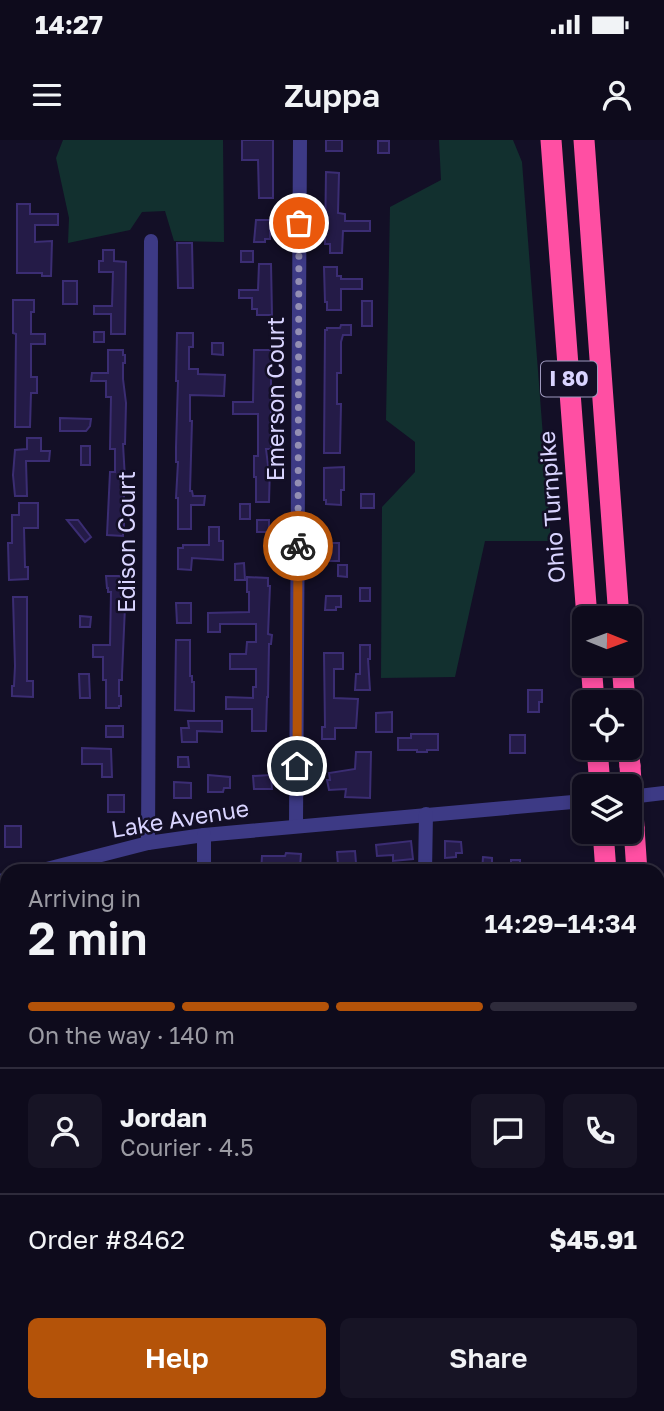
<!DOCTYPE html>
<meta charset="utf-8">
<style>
body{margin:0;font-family:"Golos Text",sans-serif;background:#171425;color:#f1f3f6;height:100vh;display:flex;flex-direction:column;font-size:26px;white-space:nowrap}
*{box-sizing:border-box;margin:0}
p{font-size:23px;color:#9b9ba3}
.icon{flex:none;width:38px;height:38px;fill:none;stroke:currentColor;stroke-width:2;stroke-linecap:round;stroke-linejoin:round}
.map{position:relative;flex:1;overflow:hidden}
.details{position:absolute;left:0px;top:724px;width:665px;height:548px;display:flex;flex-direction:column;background:#0e0b1c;border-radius:21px 21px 0 0;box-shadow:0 4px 10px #0003,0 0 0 2px #2e2b3b}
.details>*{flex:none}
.needle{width:46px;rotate:91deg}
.buttons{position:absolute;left:572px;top:466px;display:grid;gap:14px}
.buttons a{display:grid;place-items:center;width:70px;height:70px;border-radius:10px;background:#0e0b1c;box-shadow:0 4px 10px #0003,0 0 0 2px #2e2b3b;font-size:35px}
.pin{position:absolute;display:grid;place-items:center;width:60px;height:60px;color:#fff;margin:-30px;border:4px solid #fff;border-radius:50%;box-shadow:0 2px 7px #0007}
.courier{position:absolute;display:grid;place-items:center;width:70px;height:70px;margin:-35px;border:5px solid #b45309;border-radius:50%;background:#fff;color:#222;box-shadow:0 2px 9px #0007}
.headline em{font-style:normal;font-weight:600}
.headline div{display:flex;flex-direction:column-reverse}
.headline{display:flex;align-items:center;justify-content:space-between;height:119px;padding:0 28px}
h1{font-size:46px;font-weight:600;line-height:52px}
.bar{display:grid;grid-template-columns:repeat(4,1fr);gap:10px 7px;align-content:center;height:84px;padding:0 28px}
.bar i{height:9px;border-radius:5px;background:#2e2b3b}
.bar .current{background:#b45309}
.bar p{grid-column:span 4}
.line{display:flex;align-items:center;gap:18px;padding:0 28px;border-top:2px solid #2e2b3b}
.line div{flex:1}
.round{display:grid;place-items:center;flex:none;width:74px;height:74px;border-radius:10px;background:#171425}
.cta{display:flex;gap:14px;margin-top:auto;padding:14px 28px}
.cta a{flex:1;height:80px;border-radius:10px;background:#b45309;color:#fff;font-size:28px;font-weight:600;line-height:80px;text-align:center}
.cta a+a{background:#171425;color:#f1f3f6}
.status{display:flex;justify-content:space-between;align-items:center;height:49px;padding:0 35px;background:#0e0b1c;direction:ltr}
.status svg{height:19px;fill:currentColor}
header{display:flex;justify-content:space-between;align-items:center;height:91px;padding:0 28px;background:#0e0b1c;font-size:32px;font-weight:600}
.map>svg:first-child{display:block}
.green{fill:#12302f}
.building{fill:#241b47;stroke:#3b2d73;stroke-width:2}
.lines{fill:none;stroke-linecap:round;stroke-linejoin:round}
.minor{stroke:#3d3a85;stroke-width:14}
.highway{stroke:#ff4fa3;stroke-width:21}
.highway-bridge{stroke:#ff4fa3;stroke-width:21}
.done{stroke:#948fb3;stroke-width:7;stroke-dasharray:0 12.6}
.route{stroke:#b45309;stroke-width:9}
.labels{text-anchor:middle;stroke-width:5;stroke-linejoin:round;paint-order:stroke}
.shield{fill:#130f26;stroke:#9e99be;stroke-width:2}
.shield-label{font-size:21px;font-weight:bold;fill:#d9d4ff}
.street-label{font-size:23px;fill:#d9d4ff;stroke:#130f26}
</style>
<div class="status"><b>14:27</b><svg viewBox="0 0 49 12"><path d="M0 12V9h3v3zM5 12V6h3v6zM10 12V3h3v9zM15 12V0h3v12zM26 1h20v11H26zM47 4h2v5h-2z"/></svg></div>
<header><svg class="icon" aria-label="menu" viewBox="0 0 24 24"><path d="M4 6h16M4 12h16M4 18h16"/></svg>Zuppa<svg class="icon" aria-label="person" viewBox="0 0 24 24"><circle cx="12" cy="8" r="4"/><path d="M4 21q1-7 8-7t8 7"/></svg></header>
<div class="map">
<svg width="664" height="1271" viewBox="0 0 664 1271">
<rect width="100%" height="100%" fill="#130f26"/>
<!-- green -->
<g class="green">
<polygon points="63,0 223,0 224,102 174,101 165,71 142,72 130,90 68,103 69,78 56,18"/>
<polygon points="439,0 513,0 522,22 551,401 485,401 455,537 381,538 382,367 415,332 415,302 386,280 390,67 441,40"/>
</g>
<!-- building -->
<g class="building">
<polygon points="242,0 273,0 273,58 259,58 258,20 242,20"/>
<rect x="326" y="0" width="16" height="11"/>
<rect x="378" y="1" width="11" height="12"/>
<polygon points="326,32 339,33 338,73 345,74 345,81 370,81 370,91 343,91 342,113 330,113 330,104 325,104"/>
<polygon points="17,64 30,64 30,74 58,74 58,85 35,85 35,102 52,101 51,136 42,136 42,133 17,133"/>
<polygon points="256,80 270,80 270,99 265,99 265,102 254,102"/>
<polygon points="177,103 192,103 193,148 178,148"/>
<polygon points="103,110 114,110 114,121 126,122 125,194 111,194 111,174 94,174 94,166 112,166 113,132 99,132 99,121 103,121"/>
<rect x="241" y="111" width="12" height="11"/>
<polygon points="259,124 271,124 272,175 257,175 257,169 252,169 252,158 239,158 239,150 258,150"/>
<polygon points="324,127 337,127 337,136 341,136 341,139 362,139 362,149 341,149 341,170 327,170 327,162 325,162"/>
<rect x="63" y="141" width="14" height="23"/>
<polygon points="13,160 34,160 34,172 31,172 31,194 45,194 45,204 31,204 31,237 37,237 37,253 31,253 30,287 15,287 16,194 13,193"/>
<rect x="362" y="161" width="10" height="25"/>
<polygon points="341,185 351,185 351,195 343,195 341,202 341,233 337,233 337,264 341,264 340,313 324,313 325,190 327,190 327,188 340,188"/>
<rect x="94" y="192" width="10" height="10"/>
<polygon points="177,193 193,193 193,207 189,207 189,229 198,229 198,234 225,235 224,256 190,255 190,281 192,281 190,351 192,351 193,356 205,356 204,365 191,365 191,389 178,389 178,358 176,358 178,322 176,322 176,307 178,241 176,241"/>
<polygon points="212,203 223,203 223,215 212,214"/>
<polygon points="108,210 123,210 123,215 125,215 125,223 123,223 123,239 126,263 125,304 123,304 125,339 122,339 122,355 124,355 124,391 123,391 123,396 107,395 110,332 115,332 115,309 110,309 111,257 106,257 106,241 91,241 92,233 108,233"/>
<polygon points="254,210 271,210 271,248 273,248 273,258 271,258 271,309 266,309 268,325 270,325 269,362 256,362 256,337 254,337 254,316 258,316 258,274 233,274 233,262 253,262"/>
<polygon points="60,278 91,279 90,286 86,291 60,291"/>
<polygon points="27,298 41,298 41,311 50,311 49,321 26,321 27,356 15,356 13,335 15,310 27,309"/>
<rect x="81" y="306" width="9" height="19"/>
<polygon points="344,327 344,350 341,350 341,365 326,364 326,360 324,360 324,328"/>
<rect x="361" y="354" width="13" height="14"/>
<polygon points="19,363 38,363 38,388 24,388 25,427 28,427 28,439 9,440 8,403 12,403 12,375 19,375"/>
<rect x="240" y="364" width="10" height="15"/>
<polygon points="67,380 78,380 91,397 85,402"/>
<rect x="257" y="380" width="12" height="12"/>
<polygon points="209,387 219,387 219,401 223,401 223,420 192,418 191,430 178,429 178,408 183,408 183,405 209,405"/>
<rect x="328" y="403" width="11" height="18"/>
<polygon points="244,423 245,440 235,440 235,424"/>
<polygon points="338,425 347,425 347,437 338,436"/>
<polygon points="106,436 124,436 124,447 121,447 121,466 125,466 122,535 122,540 119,540 119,556 121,556 121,566 119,566 119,568 106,568 106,540 103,540 103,517 93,517 93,505 110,505 111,452 108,452 108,448 107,448"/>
<polygon points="247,437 268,438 268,446 270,446 268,494 272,495 271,504 269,504 268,557 267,557 266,591 252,591 252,569 226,569 226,557 253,558 253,547 256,547 256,529 230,529 230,514 246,514 247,502 256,502 256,484 220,484 220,492 208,492 208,473 249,472 249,452 247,452"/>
<rect x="360" y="448" width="10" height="13"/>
<polygon points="326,456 341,456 341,467 336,467 336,470 325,470"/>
<polygon points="13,457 27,457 27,541 33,541 33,557 12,556 12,546 14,546 15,526"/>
<polygon points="176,463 191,463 191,483 177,483"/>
<polygon points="80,476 91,477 90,487 80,487"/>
<polygon points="176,500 190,500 190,536 192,536 192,542 194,542 194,571 175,570"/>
<polygon points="360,505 370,505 370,519 368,519 370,550 355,550 356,534 360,534"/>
<polygon points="324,513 343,513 343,529 334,529 334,558 358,559 356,588 335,588 335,599 322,599 322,587 325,587"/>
<polygon points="79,534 89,534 90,558 80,558"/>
<polygon points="528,550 542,550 542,562 539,562 539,572 528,572"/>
<polygon points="392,572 392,592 376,592 376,573"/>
<polygon points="188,581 222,581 222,592 197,591 197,602 182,602 181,588 189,588"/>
<rect x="106" y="586" width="17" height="11"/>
<polygon points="411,594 438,594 438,610 427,610 427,612 417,612 417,610 398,610 398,598 411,598"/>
<rect x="510" y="595" width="15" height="18"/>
<polygon points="82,608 111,609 112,637 102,637 102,624 82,624"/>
<polygon points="356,612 371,612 370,658 345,657 346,649 329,650 327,640 330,640 329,633 355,629"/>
<polygon points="178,617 188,617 189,627 178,627"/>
<polygon points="208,635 230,637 230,648 224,648 223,652 208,652"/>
<polygon points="271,635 272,649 254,649 253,636"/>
<polygon points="174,642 191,643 191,658 174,658"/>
<rect x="108" y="655" width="16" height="17"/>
<rect x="5" y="686" width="16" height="21"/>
<polygon points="411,701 413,719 393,721 393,715 377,716 376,705"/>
<polygon points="445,701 461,702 462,713 456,713 456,717 445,718"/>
<polygon points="355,711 356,723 338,725 337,712"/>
<polygon points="286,713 301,714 300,727 271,726 271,732 261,732 262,716 285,716"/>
<polygon points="483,717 492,718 492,732 482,732"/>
<rect x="511" y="720" width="9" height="12"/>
</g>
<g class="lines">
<!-- minor -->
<g class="minor">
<polyline points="630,657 664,653"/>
<polyline points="296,685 300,0"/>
<polyline points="148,703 151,101"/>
<polyline points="35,732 148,703 204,695 584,661"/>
<polyline points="204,732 204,695"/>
<polyline points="425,732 426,674"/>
<polyline points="0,741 7,739"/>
<polyline points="43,1271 43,1265"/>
<polyline points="193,1271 194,1265"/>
<polyline points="415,1271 415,1265"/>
</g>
<!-- highway -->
<g class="highway">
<polyline points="551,0 587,478"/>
<polyline points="584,0 619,478"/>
<polyline points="591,523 594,562"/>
<polyline points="622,523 625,562"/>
<polyline points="597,607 600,646"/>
<polyline points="628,607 630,626"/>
<polyline points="634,688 637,732"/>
<polyline points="603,691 606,732"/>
<polyline points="658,1001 664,1078"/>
<polyline points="645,1265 646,1271"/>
</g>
<!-- highway-bridge -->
<polyline class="highway-bridge" points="630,626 634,688"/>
</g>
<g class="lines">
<!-- done -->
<polyline class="done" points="298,406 299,83"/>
<!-- route -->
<polyline class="route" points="297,626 298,406"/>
</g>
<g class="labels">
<!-- shield labels -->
<rect class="shield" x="541" y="221.5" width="56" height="35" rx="5"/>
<g class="shield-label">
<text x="569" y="246">I 80</text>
</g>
<!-- street labels -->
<g class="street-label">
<text transform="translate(276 259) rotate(-90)" y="8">Emerson Court</text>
<text transform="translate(552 367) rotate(-94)" y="8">Ohio Turnpike</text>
<text transform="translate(127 402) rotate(-90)" y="8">Edison Court</text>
<text transform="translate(180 679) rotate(-9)" y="8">Lake Avenue</text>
</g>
</g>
</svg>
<div class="buttons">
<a><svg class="needle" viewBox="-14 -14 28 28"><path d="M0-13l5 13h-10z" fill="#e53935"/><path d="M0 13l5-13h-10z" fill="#9b9ba3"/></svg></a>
<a><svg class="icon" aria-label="locate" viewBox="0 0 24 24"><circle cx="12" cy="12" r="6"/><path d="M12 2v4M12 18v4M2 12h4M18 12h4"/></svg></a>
<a><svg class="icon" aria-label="layers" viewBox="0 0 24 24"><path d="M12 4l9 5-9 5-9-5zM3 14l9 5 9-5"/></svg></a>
</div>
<div class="pin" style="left:299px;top:83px;background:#ea580c"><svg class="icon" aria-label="bag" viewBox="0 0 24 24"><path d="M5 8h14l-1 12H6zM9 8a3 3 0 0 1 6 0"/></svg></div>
<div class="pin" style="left:297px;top:626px;background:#1f2937"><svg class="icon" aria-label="home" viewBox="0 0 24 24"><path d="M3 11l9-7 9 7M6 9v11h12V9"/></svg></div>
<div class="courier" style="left:298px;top:406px"><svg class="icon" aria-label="bike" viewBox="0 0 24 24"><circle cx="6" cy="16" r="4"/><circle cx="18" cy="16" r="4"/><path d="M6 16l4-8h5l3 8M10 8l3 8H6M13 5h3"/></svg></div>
<section class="details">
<div class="headline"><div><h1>2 min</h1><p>Arriving in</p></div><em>14:29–14:34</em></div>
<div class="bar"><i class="current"></i><i class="current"></i><i class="current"></i><i></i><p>On the way · 140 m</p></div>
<div class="line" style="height:126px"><a class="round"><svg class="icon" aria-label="person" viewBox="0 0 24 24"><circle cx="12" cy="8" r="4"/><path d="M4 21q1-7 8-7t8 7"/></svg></a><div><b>Jordan</b><p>Courier · 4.5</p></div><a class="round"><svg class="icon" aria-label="chat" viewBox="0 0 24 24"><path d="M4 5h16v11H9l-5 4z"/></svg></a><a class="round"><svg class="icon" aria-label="phone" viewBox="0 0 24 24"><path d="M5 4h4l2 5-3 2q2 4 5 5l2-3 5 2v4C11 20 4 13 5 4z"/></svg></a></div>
<div class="line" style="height:91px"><div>Order #8462</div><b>$45.91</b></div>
<div class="cta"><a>Help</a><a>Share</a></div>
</section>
</div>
